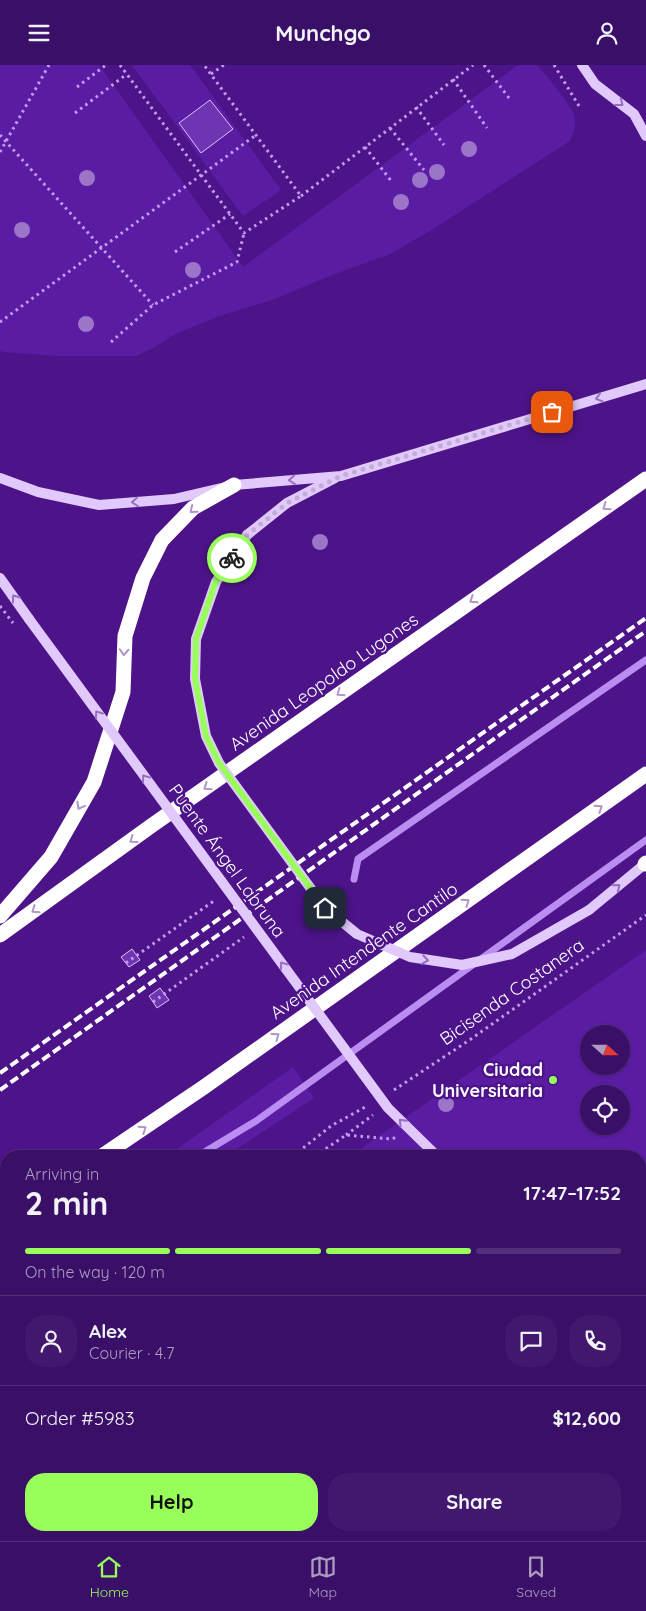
<!DOCTYPE html>
<meta charset="utf-8">
<style>
body{margin:0;font-family:Quicksand,sans-serif;background:#41186e;color:#f1f3f6;height:100vh;display:flex;flex-direction:column;font-size:19px;white-space:nowrap}
*{box-sizing:border-box;margin:0}
p{font-size:16px;color:#ab9cc0}
.icon{flex:none;width:28px;height:28px;fill:none;stroke:currentColor;stroke-width:2;stroke-linecap:round;stroke-linejoin:round}
.map{position:relative;flex:1;overflow:hidden}
.panel{position:absolute;left:0px;top:1085px;width:646px;height:391px;display:flex;flex-direction:column;background:#3a0f68;border-radius:20px 20px 0 0;box-shadow:0 1px 4px #0004,0 0 0 1px #542f7c}
.panel>*{flex:none}
.needle{width:32px;rotate:111deg}
.buttons{position:absolute;left:580px;top:960px;display:grid;gap:10px}
.buttons a{display:grid;place-items:center;width:50px;height:50px;border-radius:50%;background:#3a0f68;box-shadow:0 1px 4px #0004,0 0 0 1px #542f7c;font-size:25px}
.pin{position:absolute;display:grid;place-items:center;width:42px;height:42px;color:#fff;margin:-21px;border-radius:10px;box-shadow:0 2px 8px #0006}
.courier{position:absolute;display:grid;place-items:center;width:50px;height:50px;margin:-25px;border:4px solid #98ff5a;border-radius:50%;background:#fff;color:#222;box-shadow:0 1px 6px #0007}
.head em{font-style:normal;font-weight:700}
.head div{display:flex;flex-direction:column-reverse}
.head{display:flex;align-items:center;justify-content:space-between;height:85px;padding:0 25px}
h1{font-size:32px;font-weight:700;line-height:38px}
.bar{display:grid;grid-template-columns:repeat(4,1fr);gap:8px 5px;align-content:center;height:60px;padding:0 25px}
.bar i{height:6px;border-radius:4px;background:#542f7c}
.bar .selected{background:#98ff5a}
.bar p{grid-column:span 4}
.line{display:flex;align-items:center;gap:12px;padding:0 25px;border-top:1px solid #542f7c}
.line div{flex:1}
.round{display:grid;place-items:center;flex:none;width:52px;height:52px;border-radius:20px;background:#41186e}
.cta{display:flex;gap:10px;margin-top:auto;padding:10px 25px}
.cta a{flex:1;height:58px;border-radius:20px;background:#98ff5a;color:#111;font-size:20px;font-weight:700;line-height:58px;text-align:center}
.cta a+a{background:#41186e;color:#f1f3f6}
header{display:flex;justify-content:space-between;align-items:center;height:65px;padding:0 25px;background:#3a0f68;font-size:22px;font-weight:700}
.menu{display:flex;justify-content:space-around;align-items:center;height:70px;border-top:1px solid #542f7c;background:#3a0f68;font-size:14px;color:#ab9cc0}
.menu a{display:grid;justify-items:center;gap:2px}
.menu .selected{color:#98ff5a}
.map>svg:first-child{display:block}
.green{fill:#5b1ca4;fill-rule:evenodd}
.lines{fill:none;stroke-linecap:round;stroke-linejoin:round}
.stream{stroke:#bb8df3;stroke-width:7}
.building{fill:#6f34b1;stroke:#dcc2fb}
.path{stroke:#c39bf0;stroke-width:3;stroke-dasharray:2.5 4;stroke-linecap:butt}
.secondary{stroke:#e1c9fb;stroke-width:10}
.motorway{stroke:#fff;stroke-width:15}
.rail{stroke:#fff;stroke-width:4;stroke-dasharray:9 4;stroke-linecap:butt}
.path-bridge{stroke:#c39bf0;stroke-width:3;stroke-dasharray:2.5 4;stroke-linecap:butt}
.secondary-bridge{stroke:#e1c9fb;stroke-width:10}
.tree{fill:#9c74c8}
.oneway{stroke:#976ec2}
.oneway2{stroke:#af95ca}
.done{stroke:#c1add6;stroke-width:5;stroke-dasharray:0 9}
.route{stroke:#98ff5a;stroke-width:6}
.poi-dot{fill:#98ff5a;stroke:#4d148a;stroke-width:2}
.labels{text-anchor:middle;stroke-width:5;stroke-linejoin:round;paint-order:stroke}
.street-label{font-size:18px;fill:#fff;stroke:#4d148a}
.poi-label{font-size:18px;font-weight:bold;fill:#fff;stroke:#4d148a;text-anchor:end}
</style>
<header><svg class="icon" aria-label="menu" viewBox="0 0 24 24"><path d="M4 6h16M4 12h16M4 18h16"/></svg>Munchgo<svg class="icon" aria-label="person" viewBox="0 0 24 24"><circle cx="12" cy="8" r="4"/><path d="M4 21q1-7 8-7t8 7"/></svg></header>
<div class="map">
<svg width="646" height="1476" viewBox="0 0 646 1476">
<rect width="100%" height="100%" fill="#4d148a"/>
<!-- green -->
<g class="green">
<path d="M0 0H99L243 202 518 0H536C544 7 571 40 574 50 577 58 573 68 570 76L433 164 390 189 332 210 272 235 222 250 175 269 153 283 136 291H57L5 287 0 286Z"/>
<polygon points="132,0 190,0 281,125 243,151"/>
<path d="M646 885V1126L640 1128V1091H350ZM589 969H621V1001H589ZM589 1029H621V1061H589Z"/>
<polygon points="293,1002 314,1033 226,1091 167,1091"/>
<polygon points="640,1231 646,1233 646,1476 0,1476 0,1309 6,1307 6,1470 640,1470"/>
</g>
<g class="lines">
<!-- stream -->
<g class="stream">
<polyline points="354,814 358,794 646,595"/>
<polyline points="198,1091 256,1056 646,775"/>
<polyline points="5,1205 6,1204"/>
</g>
</g>
<!-- building -->
<g class="building">
<polygon points="210,35 233,64 201,88 179,58"/>
<polygon points="132,884 140,895 129,902 121,892"/>
<polygon points="160,923 169,935 157,943 149,931"/>
</g>
<g class="lines">
<!-- path -->
<g class="path">
<polyline points="120,0 244,168 301,131 204,0"/>
<polyline points="484,0 509,33"/>
<polyline points="554,0 579,41"/>
<polyline points="211,9 224,0"/>
<polyline points="453,14 487,63"/>
<polyline points="77,22 106,0"/>
<polyline points="416,42 444,80"/>
<polyline points="75,48 127,9"/>
<polyline points="390,63 424,105"/>
<polyline points="0,70 153,240"/>
<polyline points="365,82 392,117"/>
<polyline points="0,87 49,0"/>
<polyline points="301,131 473,0"/>
<polyline points="175,187 230,149"/>
<polyline points="0,257 256,70"/>
<polyline points="111,277 153,240 237,197 244,168"/>
<polyline points="126,898 215,835"/>
<polyline points="153,937 244,872"/>
<polyline points="394,1025 471,974 646,850"/>
<polyline points="346,1070 373,1050"/>
<polyline points="293,1091 331,1061 367,1041"/>
<polyline points="315,1091 346,1070 392,1074 396,1072"/>
<polyline points="0,1291 6,1288"/>
<polyline points="164,1470 167,1476"/>
<polyline points="22,1476 30,1470"/>
<polyline points="240,1476 253,1470"/>
</g>
<!-- secondary -->
<g class="secondary">
<polyline points="582,0 595,19 634,49 646,71"/>
<polyline points="0,413 38,427 99,440 174,434 234,420 341,411 646,319"/>
<polyline points="247,470 287,438 335,413"/>
<polyline points="0,513 29,554"/>
<polyline points="589,845 646,798"/>
<polyline points="640,1190 646,1190"/>
</g>
<!-- motorway -->
<g class="motorway">
<polyline points="645,799 646,798"/>
<polyline points="0,851 51,792 94,717 123,627 125,571 143,513 162,475 193,443 234,420"/>
<polyline points="0,870 151,761 646,414"/>
<polyline points="102,1091 204,1022 646,709"/>
<polyline points="0,1161 6,1156"/>
</g>
<!-- rail -->
<g class="rail">
<polyline points="0,1008 646,553"/>
<polyline points="0,1025 646,566"/>
</g>
<!-- path-bridge -->
<polyline class="path-bridge" points="0,541 13,558"/>
<!-- secondary-bridge -->
<g class="secondary-bridge">
<polyline points="247,470 216,517 196,574 195,614 206,671 219,698 325,843 357,869 410,892 462,900 512,889 589,845"/>
<polyline points="29,554 388,1043 437,1091"/>
</g>
</g>
<!-- trees -->
<g class="tree">
<circle cx="469" cy="84" r="8"/>
<circle cx="437" cy="107" r="8"/>
<circle cx="87" cy="113" r="8"/>
<circle cx="420" cy="115" r="8"/>
<circle cx="401" cy="137" r="8"/>
<circle cx="22" cy="165" r="8"/>
<circle cx="193" cy="205" r="8"/>
<circle cx="86" cy="259" r="8"/>
<circle cx="320" cy="477" r="8"/>
<circle cx="446" cy="1039" r="8"/>
</g>
<!-- one-way arrows -->
<defs><path id="oneway-chevron" d="M-2-3.5L2.5 0L-2 3.5" fill="none" stroke-width="1.6" stroke-linecap="round" stroke-linejoin="round" transform="scale(1.25)"/></defs>
<g class="oneway">
<use href="#oneway-chevron" transform="translate(620 38) rotate(38)"/>
<use href="#oneway-chevron" transform="translate(599 333) rotate(163)"/>
<use href="#oneway-chevron" transform="translate(292 415) rotate(175)"/>
<use href="#oneway-chevron" transform="translate(135 437) rotate(175)"/>
<use href="#oneway-chevron" transform="translate(15 533) rotate(-126)"/>
<use href="#oneway-chevron" transform="translate(98 649) rotate(-126)"/>
<use href="#oneway-chevron" transform="translate(145 713) rotate(-126)"/>
<use href="#oneway-chevron" transform="translate(617 822) rotate(-39)"/>
<use href="#oneway-chevron" transform="translate(425 895) rotate(8)"/>
<use href="#oneway-chevron" transform="translate(283 900) rotate(-126)"/>
<use href="#oneway-chevron" transform="translate(402 1057) rotate(-134)"/>
</g>
<g class="oneway2">
<use href="#oneway-chevron" transform="translate(606 442) rotate(145)"/>
<use href="#oneway-chevron" transform="translate(193 445) rotate(141)"/>
<use href="#oneway-chevron" transform="translate(473 535) rotate(145)"/>
<use href="#oneway-chevron" transform="translate(124 587) rotate(93)"/>
<use href="#oneway-chevron" transform="translate(340 628) rotate(145)"/>
<use href="#oneway-chevron" transform="translate(207 722) rotate(145)"/>
<use href="#oneway-chevron" transform="translate(80 741) rotate(119)"/>
<use href="#oneway-chevron" transform="translate(599 743) rotate(-35)"/>
<use href="#oneway-chevron" transform="translate(133 775) rotate(144)"/>
<use href="#oneway-chevron" transform="translate(466 837) rotate(-35)"/>
<use href="#oneway-chevron" transform="translate(35 845) rotate(145)"/>
<use href="#oneway-chevron" transform="translate(276 971) rotate(-36)"/>
<use href="#oneway-chevron" transform="translate(143 1064) rotate(-34)"/>
</g>
<g class="lines">
<!-- done -->
<polyline class="done" points="232,493 247,470 287,438 341,411 552,347"/>
<!-- route -->
<polyline class="route" points="232,493 216,516 196,574 195,614 206,671 219,698 325,843"/>
</g>
<!-- markers -->
<circle class="poi-dot" cx="553" cy="1015" r="5"/>
<g class="labels">
<!-- street labels -->
<g class="street-label">
<text transform="translate(324 617) rotate(-35)" y="6">Avenida Leopoldo Lugones</text>
<text transform="translate(227 796) rotate(54)" y="6">Puente Ángel Labruna</text>
<text transform="translate(364 886) rotate(-35)" y="6">Avenida Intendente Cantilo</text>
<text transform="translate(512 927) rotate(-35)" y="6">Bicisenda Costanera</text>
</g>
<!-- poi labels -->
<g class="poi-label">
<text x="543" y="1011">Ciudad<tspan x="543" dy="21">Universitaria</tspan></text>
</g>
</g>
</svg>
<div class="buttons">
<a><svg class="needle" viewBox="-14 -14 28 28"><path d="M0-13l5 13h-10z" fill="#e53935"/><path d="M0 13l5-13h-10z" fill="#ab9cc0"/></svg></a>
<a><svg class="icon" aria-label="locate" viewBox="0 0 24 24"><circle cx="12" cy="12" r="6"/><path d="M12 2v4M12 18v4M2 12h4M18 12h4"/></svg></a>
</div>
<div class="pin" style="left:552px;top:347px;background:#ea580c"><svg class="icon" aria-label="bag" viewBox="0 0 24 24"><path d="M5 8h14l-1 12H6zM9 8a3 3 0 0 1 6 0"/></svg></div>
<div class="pin" style="left:325px;top:843px;background:#1f2937"><svg class="icon" aria-label="home" viewBox="0 0 24 24"><path d="M3 11l9-7 9 7M6 9v11h12V9"/></svg></div>
<div class="courier" style="left:232px;top:493px"><svg class="icon" aria-label="bike" viewBox="0 0 24 24"><circle cx="6" cy="16" r="4"/><circle cx="18" cy="16" r="4"/><path d="M6 16l4-8h5l3 8M10 8l3 8H6M13 5h3"/></svg></div>
<section class="panel">
<div class="head"><div><h1>2 min</h1><p>Arriving in</p></div><em>17:47–17:52</em></div>
<div class="bar"><i class="selected"></i><i class="selected"></i><i class="selected"></i><i></i><p>On the way · 120 m</p></div>
<div class="line" style="height:90px"><a class="round"><svg class="icon" aria-label="person" viewBox="0 0 24 24"><circle cx="12" cy="8" r="4"/><path d="M4 21q1-7 8-7t8 7"/></svg></a><div><b>Alex</b><p>Courier · 4.7</p></div><a class="round"><svg class="icon" aria-label="chat" viewBox="0 0 24 24"><path d="M4 5h16v11H9l-5 4z"/></svg></a><a class="round"><svg class="icon" aria-label="phone" viewBox="0 0 24 24"><path d="M5 4h4l2 5-3 2q2 4 5 5l2-3 5 2v4C11 20 4 13 5 4z"/></svg></a></div>
<div class="line" style="height:65px"><div>Order #5983</div><b>$12,600</b></div>
<div class="cta"><a>Help</a><a>Share</a></div>
</section>
</div>
<nav class="menu">
<a class="selected"><svg class="icon" aria-label="home" viewBox="0 0 24 24"><path d="M3 11l9-7 9 7M6 9v11h12V9"/></svg>Home</a>
<a><svg class="icon" aria-label="map" viewBox="0 0 24 24"><path d="M3 6l6-2 6 2 6-2v14l-6 2-6-2-6 2zM9 4v14M15 6v14"/></svg>Map</a>
<a><svg class="icon" aria-label="saved" viewBox="0 0 24 24"><path d="M7 4h10v16l-5-4-5 4z"/></svg>Saved</a>
</nav>
